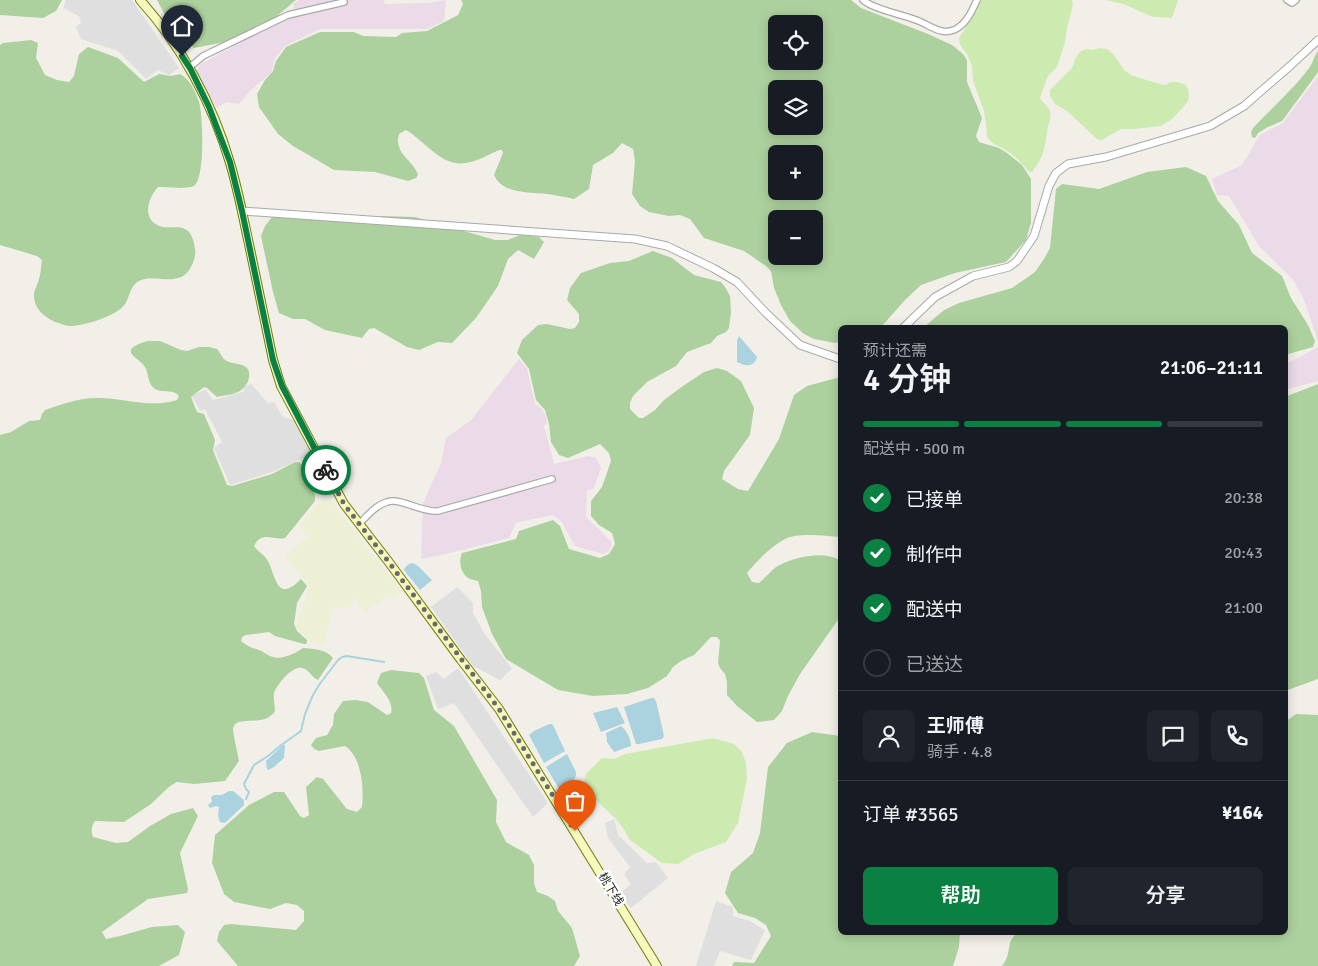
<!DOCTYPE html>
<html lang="zh">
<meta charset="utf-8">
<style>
body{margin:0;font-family:Signika,"Noto Sans SC",sans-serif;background:#20242c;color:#f1f3f6;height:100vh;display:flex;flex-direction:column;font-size:19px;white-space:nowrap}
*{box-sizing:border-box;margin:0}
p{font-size:16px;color:#9ea1a6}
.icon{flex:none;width:28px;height:28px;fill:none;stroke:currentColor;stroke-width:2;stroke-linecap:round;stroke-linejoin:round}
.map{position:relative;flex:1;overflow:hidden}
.sheet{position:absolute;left:838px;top:325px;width:450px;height:610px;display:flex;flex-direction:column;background:#171b24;border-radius:8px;box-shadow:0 2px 12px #0003}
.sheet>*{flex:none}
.tools{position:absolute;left:768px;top:15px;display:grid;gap:10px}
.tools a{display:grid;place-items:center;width:55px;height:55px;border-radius:8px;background:#171b24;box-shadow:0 2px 12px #0003;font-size:25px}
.pin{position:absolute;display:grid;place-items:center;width:42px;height:42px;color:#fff;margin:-51px -21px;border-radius:50% 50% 50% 0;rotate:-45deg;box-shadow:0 0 5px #0007}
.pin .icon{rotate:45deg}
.courier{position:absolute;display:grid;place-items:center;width:50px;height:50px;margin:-25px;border:4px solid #0b8043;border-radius:50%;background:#fff;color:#222;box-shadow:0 1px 6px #0007}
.overview em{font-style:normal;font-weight:600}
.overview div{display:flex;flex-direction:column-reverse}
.overview{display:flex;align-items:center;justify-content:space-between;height:85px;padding:0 25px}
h1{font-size:32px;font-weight:600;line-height:38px}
.bar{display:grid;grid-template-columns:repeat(4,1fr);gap:8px 5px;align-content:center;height:60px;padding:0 25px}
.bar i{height:6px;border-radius:4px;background:#363941}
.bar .on{background:#0b8043}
.bar p{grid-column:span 4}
.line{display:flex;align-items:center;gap:12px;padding:0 25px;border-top:1px solid #363941}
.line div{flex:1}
.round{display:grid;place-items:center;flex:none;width:52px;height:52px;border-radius:8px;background:#20242c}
ol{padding:0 25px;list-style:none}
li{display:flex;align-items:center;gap:15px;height:55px}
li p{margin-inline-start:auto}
li .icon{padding:5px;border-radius:50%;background:#0b8043;color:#fff;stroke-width:4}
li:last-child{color:#9ea1a6}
li i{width:28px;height:28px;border:2px solid #363941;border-radius:50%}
.action{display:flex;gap:10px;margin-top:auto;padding:10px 25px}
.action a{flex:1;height:58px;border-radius:8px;background:#0b8043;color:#fff;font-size:20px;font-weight:600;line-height:58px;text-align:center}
.action a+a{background:#20242c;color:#f1f3f6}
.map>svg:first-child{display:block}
.residential{fill:#e0dfdf}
.industrial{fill:#ebdbe8}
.farmland{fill:#eef0d5}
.grass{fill:#cdebb0}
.forest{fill:#add19e;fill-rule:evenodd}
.water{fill:#aad3df}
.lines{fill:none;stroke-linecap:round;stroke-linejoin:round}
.stream{stroke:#aad3df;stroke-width:2}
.minor-casing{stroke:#a9a9a9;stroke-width:8}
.tertiary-casing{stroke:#a9a9a9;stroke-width:9}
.secondary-casing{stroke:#707d05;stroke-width:10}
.minor{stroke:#fff;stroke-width:5.5}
.tertiary{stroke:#fff;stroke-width:7}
.secondary{stroke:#f7fabf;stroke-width:8}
.done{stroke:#6b6a68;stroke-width:5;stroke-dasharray:0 9}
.route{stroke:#0b8043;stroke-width:6}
.labels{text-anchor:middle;stroke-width:5;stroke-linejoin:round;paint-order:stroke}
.street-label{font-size:12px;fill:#222;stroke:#fff}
</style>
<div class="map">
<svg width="1318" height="966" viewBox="0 0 1318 966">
<rect width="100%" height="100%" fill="#f2efe9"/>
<!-- residential -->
<g class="residential">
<polygon points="66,0 132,0 179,68 169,75 158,70 146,79 118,51 81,39 76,27 81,23 79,16 63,8"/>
<polygon points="251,384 268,403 274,402 283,417 294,420 312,454 272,472 230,485 214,448 222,442 205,409 200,411 192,396 205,389 213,400 243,392 245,386"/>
<polygon points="457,587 473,603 473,613 484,633 512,669 500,680 473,666 431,607"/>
<polygon points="458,668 548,803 533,817 454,703 438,709 426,676 436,672 444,679"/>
<polygon points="614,819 618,835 647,863 656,862 668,878 631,908 619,894 631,884 624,874 630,867 608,838 605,823"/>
<polygon points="716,901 733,907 733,916 750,921 765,930 751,960 720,951 714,966 696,966"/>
</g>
<!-- industrial -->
<g class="industrial">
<polygon points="299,0 384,0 385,4 428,3 446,0 444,21 427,29 320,29 285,46 274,60 272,72 252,89 239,104 226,102 217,108 195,72 201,64 296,12 293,4"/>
<polygon points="1318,76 1318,342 1305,302 1294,281 1259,246 1229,196 1217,195 1212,179 1242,165 1260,135 1282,124"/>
<polygon points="1318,347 1318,381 1285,390 1285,364 1292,361"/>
<polygon points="519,359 527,369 535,404 541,408 545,414 547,423 544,426 554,464 589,456 596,458 601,468 594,488 587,491 586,517 611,541 612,545 609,551 603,554 575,546 561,521 552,515 516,523 509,538 446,554 421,559 423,503 441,463 446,438 471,420"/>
</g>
<!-- farmland -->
<polygon class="farmland" points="329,498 371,553 403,591 392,598 388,595 365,612 354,597 351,607 333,608 323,647 309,640 295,627 310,586 284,556 308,537 299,526 320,502"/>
<!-- grass -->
<g class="grass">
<path d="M981 0H1072L1073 5 1067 28 1065 42 1057 67 1048 76 1040 98C1043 103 1048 106 1050 111 1052 116 1049 122 1048 127 1044 148 1046 154 1032 172H1029C1021 162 1014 155 1004 149 997 145 992 144 987 137L986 124 984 111 973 81 972 66 967 54 960 45 959 38 973 16Z"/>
<polygon points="1106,0 1178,0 1172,18 1153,17 1123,4"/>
<polygon points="1100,48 1107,49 1113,54 1125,71 1133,76 1164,85 1171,82 1178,82 1186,85 1188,89 1189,95 1188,101 1185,105 1172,119 1161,126 1134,129 1121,129 1102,140 1097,139 1067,111 1055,104 1050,96 1050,90 1072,68 1076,57 1081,51 1086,49 1092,50"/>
<polygon points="713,738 734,744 742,752 746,763 747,779 738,823 726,842 694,854 678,864 662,863 630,840 623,828 615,818 590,794 584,783 586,774 602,758 615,759 625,754"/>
</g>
<!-- forest -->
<g class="forest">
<polygon points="0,0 62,0 56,11 43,18 0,15"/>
<polygon points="157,0 296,0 270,22 225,42 194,48 181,38 164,13"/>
<path d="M461 0H851L861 8 928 34 952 45 963 54 967 60V82L982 118 976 136 979 142 999 148 1007 153 1022 165 1031 179V223L1026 240 1006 262 955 273 921 285 905 300 881 327 840 328V342L835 343 814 339 804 334 790 321 781 305 774 288 771 271 766 266 744 251 704 238 690 219 680 215 669 216 649 212 640 206 632 194 635 161 633 149 622 143 613 153 593 165 589 189 574 199C565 197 556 195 547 194 529 192 502 194 494 175L503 153 502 150H499C490 154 476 162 466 163 441 167 425 141 406 130L399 134C399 137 397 140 398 142 399 156 415 163 418 175L416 178 408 181 375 172 334 170 293 146 278 134 259 107 257 94 265 80 273 71 276 61 286 47 320 32H354L363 36 396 37 402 33 427 31 458 15 463 4ZM776 24H814V61H776ZM776 89H814V126H776ZM776 154H814V191H776ZM776 219H814V256H776Z"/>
<path d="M31 40 38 43 36 58 45 75 57 80 69 82 74 76 79 54 88 47 118 58 144 82 159 74 171 76 180 74C190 79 195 91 199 102 203 115 205 175 195 185 190 190 166 187 158 187 147 199 141 222 163 227 170 228 179 226 185 229 192 232 194 242 195 249 196 256 194 261 191 267 180 289 154 273 139 281 130 286 130 296 125 304 117 316 84 326 70 326 65 326 60 323 55 322 43 316 33 308 34 293 35 288 38 284 39 279 41 273 41 266 42 260L37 256 0 245V45L3 43Z"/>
<path d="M1318 51V72L1316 75 1282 121 1268 127 1258 133 1255 138 1252 137 1251 132 1253 128C1272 107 1293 90 1309 68 1313 63 1314 56 1318 51Z"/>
<polygon points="1186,167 1206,176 1218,201 1239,225 1252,253 1282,276 1291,298 1308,325 1315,341 1313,347 1285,355 1285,328 924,327 944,310 959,303 1012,288 1035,272 1044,259 1050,248 1056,189 1062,184 1099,189 1147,172"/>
<polygon points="285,213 334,214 364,224 382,216 415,217 495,240 508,240 520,235 539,237 544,242 534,259 518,250 508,259 498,286 476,318 452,343 438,342 419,350 407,347 374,328 369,329 362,338 325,330 305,319 293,319 279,313 273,292 261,236 265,226 272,217"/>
<path d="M653 251 672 258 694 275 721 282 725 287 730 296 731 312 729 328 726 332 717 336 711 343 687 352 676 366 647 382 633 396 630 403V409L639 418H643L655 410 664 400 683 386 704 372 717 368 727 371 741 381 754 408 750 435 724 471 722 479 738 489 748 491 779 439 794 395 807 386 840 377V537C826 536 798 532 785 539 770 547 758 560 747 573L752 582 759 583C765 578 770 572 776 567 792 557 823 550 840 560V617L800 674 788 696 782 711 774 720 757 722 737 706 727 695V682L725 674 720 668 718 663 720 641 717 637H711L694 655 681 661 673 667 667 676 648 688 627 694 593 696 558 690 506 659 492 634 482 607 481 591 478 581C475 580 473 580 470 579 461 575 458 562 462 553L516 539 519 531 553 520 560 526 569 549 600 558 609 554 615 544 612 533 599 525 591 516V501L602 487 611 461 609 453 600 444 568 458 559 455 551 442 549 424 545 410 536 400 529 369 517 353 522 340 538 325 547 324 570 329 575 328 579 322V314L567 300 570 288 581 273 610 263 629 261Z"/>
<path d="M147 341H160L181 350 187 351 199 347H209L217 349C221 353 222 359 227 361 233 364 240 363 246 367 253 373 248 386 240 391 234 395 224 395 217 397L207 388 204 387 191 397 197 412 204 414 215 440 213 450 227 485 232 486 272 474 295 462H299L301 464 315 495V501L285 538C273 541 262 530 254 546 258 552 264 554 268 561 276 577 277 604 301 579L307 586 297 603 294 624 297 631 307 640V642L306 644H304L275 636 269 632 246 635 242 637 241 641C247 646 252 648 259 650 264 652 268 656 273 657 282 660 296 653 303 648 314 649 326 649 333 658L318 680C311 677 309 669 302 668 293 665 275 686 274 694 273 699 275 705 275 711 264 729 236 713 233 729 233 733 238 755 239 761L225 781 194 784 177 782 170 786 151 804 124 822 95 821C91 827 91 831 93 837L116 843 128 842 150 826 171 814 193 808 198 816 180 853 188 889 187 893 148 899 102 932 106 939 120 936 152 927 178 925 185 932 179 955 159 966H0V435L11 432 29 421 40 420 42 414 45 410C60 405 78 398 95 398 122 397 150 409 177 400L179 396C173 389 165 393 157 390 148 386 149 377 146 369 142 357 113 352 147 341Z"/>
<polygon points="1318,384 1318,679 1285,691 1285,397"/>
<path d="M391 670 419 673 424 678 434 710 454 726 497 800 496 822 506 842 529 855 534 865V883L537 892 548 896 555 901 558 911 572 928 580 956 574 966H238L217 941 219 932 224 925 231 924 296 930 304 921V911L297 905 286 903 270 909 234 902 224 894 212 863 215 835 249 805 274 792H284L300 816 304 818 309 815 306 787 317 777 323 779 347 809 357 812 362 807C364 789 362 757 345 746L319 751 314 749 311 745 316 738 327 735 333 725 334 714 343 701 355 700 368 702 387 715 391 713C394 702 383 692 377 683L381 673Z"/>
<path d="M1296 714 1318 715V966H1002C1008 959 1008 952 1010 943 1011 939 1014 936 1017 933L1285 932V722Z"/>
<polygon points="812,732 840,736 840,932 960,933 959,947 953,966 732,966 734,962 754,963 771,936 766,925 755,918 738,913 725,893 731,872 753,853 760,833 768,767 787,743"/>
</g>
<!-- water -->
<g class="water">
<path d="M739 336 757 357C754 368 745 366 737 362V340Z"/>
<path d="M413 563 418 566 432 580 420 590 404 570C406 565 409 564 413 563Z"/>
<polygon points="651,698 654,698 656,701 664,736 662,739 639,744 636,744 624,707"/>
<polygon points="617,707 625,723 601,732 593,713"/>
<polygon points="549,724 552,724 554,727 565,751 544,763 529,735 534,731"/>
<path d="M621 726C627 731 631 739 631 746L614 752 607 742 606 733Z"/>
<polygon points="283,745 285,745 284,758 274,767 268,770 267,769 266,761"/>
<polygon points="567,754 576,772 576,776 566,791 563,793 561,792 546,767"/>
<polygon points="229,791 233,791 244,800 244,805 225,823 220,822 218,816 219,807 216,806 210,808 208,805 212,802 211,797 214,795 222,795"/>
</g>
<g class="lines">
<!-- stream -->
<polyline class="stream" points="246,799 249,792 246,789 244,784 254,765 268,756 280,746 301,731 305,714 313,695 319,685 338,660 342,657 347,656 384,662"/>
<defs>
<g id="minor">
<path d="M863 0C874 10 906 15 921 22 928 25 935 30 942 31 945 32 951 31 954 30 966 25 972 11 977 0"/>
<polyline points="1287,0 1292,3 1296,0"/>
<polyline points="190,67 203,56 288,15 344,2"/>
<path d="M359 524C367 516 376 505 387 502 400 497 422 513 438 511L552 479"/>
</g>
<g id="tertiary">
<polyline points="242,211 635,239 667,246 713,268 737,282 766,313 800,345 840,359"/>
<polyline points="903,328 935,297 973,276 1009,267 1017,261 1034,236 1049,186 1056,173 1068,164 1106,157 1210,126 1244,106 1290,66 1318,40"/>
</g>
<path id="secondary" d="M140 0C181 45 213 104 230 163 238 189 243 217 249 244 257 283 265 322 273 360L281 386 344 504 388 561 461 660 499 709 657 966"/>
</defs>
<!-- minor casing -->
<use href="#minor" class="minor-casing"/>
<!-- tertiary casing -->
<use href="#tertiary" class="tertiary-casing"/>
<!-- secondary casing -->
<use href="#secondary" class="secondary-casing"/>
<!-- minor -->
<use href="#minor" class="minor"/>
<!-- tertiary -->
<use href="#tertiary" class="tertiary"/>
<!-- secondary -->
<use href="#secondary" class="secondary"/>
</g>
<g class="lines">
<!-- done -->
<polyline class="done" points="326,470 344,504 388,561 462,660 499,709 575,831"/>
<!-- route -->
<polyline class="route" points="182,56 190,68 209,107 230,162 242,211 273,360 282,386 326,470"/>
</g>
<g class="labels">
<!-- street labels -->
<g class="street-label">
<text transform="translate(611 889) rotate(59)" y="4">桃下线</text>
</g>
</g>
</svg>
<div class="tools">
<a><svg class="icon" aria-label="locate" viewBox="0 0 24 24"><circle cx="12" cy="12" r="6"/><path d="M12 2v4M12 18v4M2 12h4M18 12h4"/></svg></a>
<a><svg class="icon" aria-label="layers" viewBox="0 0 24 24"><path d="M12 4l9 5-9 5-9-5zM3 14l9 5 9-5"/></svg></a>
<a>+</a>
<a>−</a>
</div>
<div class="pin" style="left:575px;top:831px;background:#ea580c"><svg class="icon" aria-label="bag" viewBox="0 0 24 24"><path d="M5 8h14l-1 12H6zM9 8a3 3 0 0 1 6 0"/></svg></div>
<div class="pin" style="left:182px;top:56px;background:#1f2937"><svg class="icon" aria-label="home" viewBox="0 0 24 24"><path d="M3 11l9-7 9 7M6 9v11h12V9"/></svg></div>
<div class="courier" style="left:326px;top:470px"><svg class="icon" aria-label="bike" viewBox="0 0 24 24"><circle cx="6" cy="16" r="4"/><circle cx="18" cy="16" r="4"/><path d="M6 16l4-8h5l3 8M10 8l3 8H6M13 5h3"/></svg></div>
<section class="sheet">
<div class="overview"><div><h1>4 分钟</h1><p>预计还需</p></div><em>21:06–21:11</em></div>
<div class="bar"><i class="on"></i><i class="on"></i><i class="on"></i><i></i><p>配送中 · 500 m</p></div>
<ol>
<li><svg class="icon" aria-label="check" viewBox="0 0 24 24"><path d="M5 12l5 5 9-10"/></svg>已接单<p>20:38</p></li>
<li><svg class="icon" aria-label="check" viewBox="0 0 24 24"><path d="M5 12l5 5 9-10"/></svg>制作中<p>20:43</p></li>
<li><svg class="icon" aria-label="check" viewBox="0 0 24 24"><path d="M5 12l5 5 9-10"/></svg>配送中<p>21:00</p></li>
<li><i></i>已送达</li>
</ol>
<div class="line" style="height:90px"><a class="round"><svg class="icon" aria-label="person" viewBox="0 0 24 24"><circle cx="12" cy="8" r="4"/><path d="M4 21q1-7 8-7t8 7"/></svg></a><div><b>王师傅</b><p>骑手 · 4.8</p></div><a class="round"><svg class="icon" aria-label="chat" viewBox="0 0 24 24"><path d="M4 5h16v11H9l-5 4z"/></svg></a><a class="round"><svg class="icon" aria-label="phone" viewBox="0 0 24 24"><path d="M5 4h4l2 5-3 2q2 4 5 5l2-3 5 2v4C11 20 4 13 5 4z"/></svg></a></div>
<div class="line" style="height:65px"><div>订单 #3565</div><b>¥164</b></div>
<div class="action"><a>帮助</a><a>分享</a></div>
</section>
</div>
